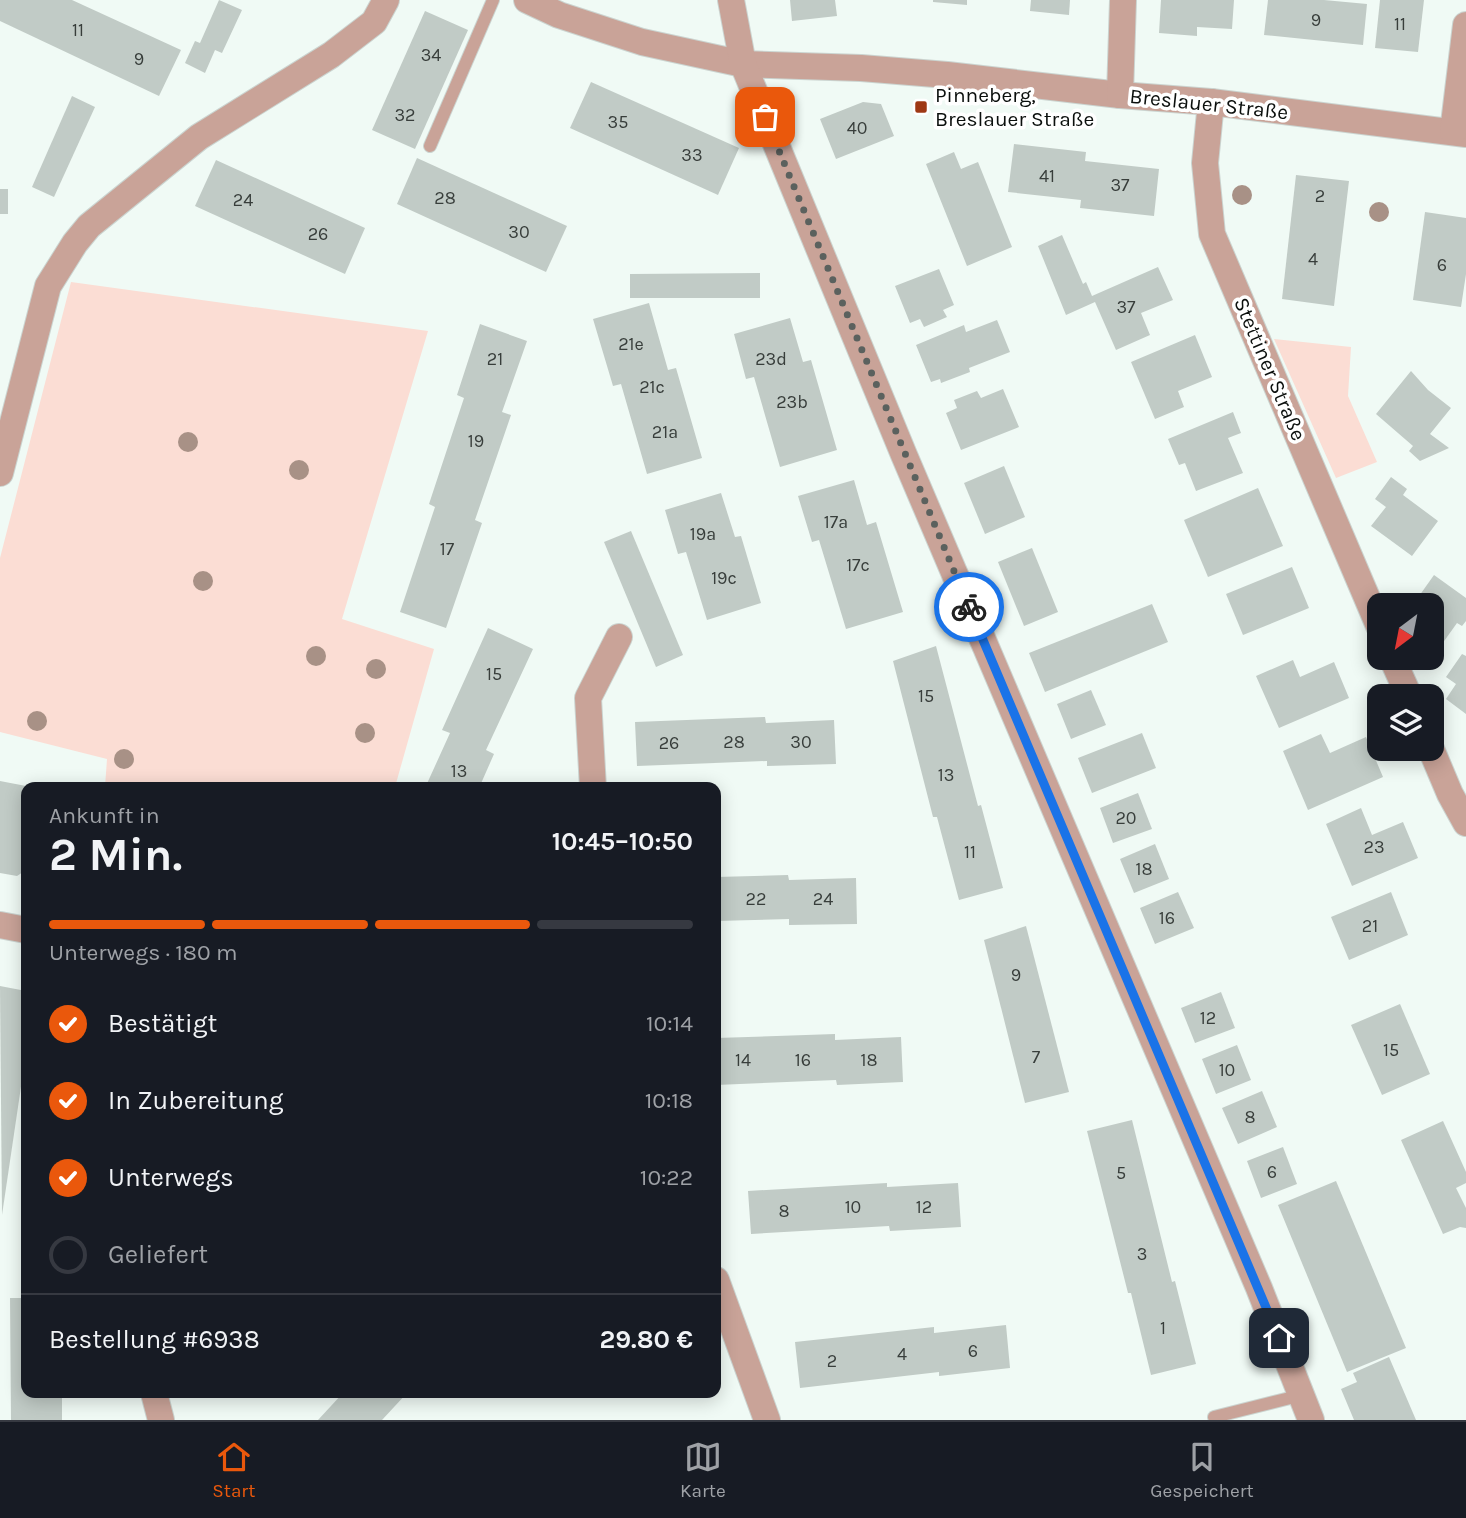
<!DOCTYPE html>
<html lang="de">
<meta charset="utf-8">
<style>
body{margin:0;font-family:Karla,sans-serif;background:#20242c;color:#f1f3f6;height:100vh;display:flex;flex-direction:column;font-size:26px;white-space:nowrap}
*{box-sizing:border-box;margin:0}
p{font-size:23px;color:#9ea1a6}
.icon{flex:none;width:38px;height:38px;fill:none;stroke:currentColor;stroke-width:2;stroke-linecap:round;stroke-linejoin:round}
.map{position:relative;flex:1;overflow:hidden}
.details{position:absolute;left:21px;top:782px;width:700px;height:616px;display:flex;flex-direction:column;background:#171b24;border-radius:14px;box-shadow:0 4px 18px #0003}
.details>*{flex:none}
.needle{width:46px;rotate:212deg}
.controls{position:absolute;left:1367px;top:593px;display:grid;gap:14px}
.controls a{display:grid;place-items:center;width:77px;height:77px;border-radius:14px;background:#171b24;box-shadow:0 4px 18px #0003;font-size:35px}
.pin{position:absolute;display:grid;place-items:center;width:60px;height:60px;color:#fff;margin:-30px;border-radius:14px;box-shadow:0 4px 10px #0006}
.courier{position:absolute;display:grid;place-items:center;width:70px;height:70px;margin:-35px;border:5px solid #1a73e8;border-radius:50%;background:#fff;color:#222;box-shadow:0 2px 9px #0007}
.headline em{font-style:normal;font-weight:700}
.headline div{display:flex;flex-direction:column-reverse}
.headline{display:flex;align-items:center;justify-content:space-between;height:119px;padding:0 28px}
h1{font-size:46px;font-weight:700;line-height:52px}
.bar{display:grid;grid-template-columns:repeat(4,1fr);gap:10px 7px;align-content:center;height:84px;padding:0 28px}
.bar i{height:9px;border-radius:5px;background:#363941}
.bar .selected{background:#ea580c}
.bar p{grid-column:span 4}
.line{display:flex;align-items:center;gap:18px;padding:0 28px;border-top:2px solid #363941}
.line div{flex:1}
ol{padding:0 28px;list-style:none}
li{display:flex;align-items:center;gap:21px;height:77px}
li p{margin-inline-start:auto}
li .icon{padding:7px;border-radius:50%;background:#ea580c;color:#fff;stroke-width:4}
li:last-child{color:#9ea1a6}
li i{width:38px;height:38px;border:4px solid #363941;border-radius:50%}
.tab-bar{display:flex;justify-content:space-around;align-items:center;height:98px;border-top:2px solid #363941;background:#171b24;font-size:19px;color:#9ea1a6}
.tab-bar a{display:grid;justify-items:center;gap:4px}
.tab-bar .selected{color:#ea580c}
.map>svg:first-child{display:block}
.green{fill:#fbddd4}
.building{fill:#c1cbc6}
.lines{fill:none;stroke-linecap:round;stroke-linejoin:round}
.service-casing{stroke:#cbd4d0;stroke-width:14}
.minor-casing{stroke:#cbd4d0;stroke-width:28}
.service{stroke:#c9a398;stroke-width:12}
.minor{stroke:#c9a398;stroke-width:26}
.tree{fill:#a89186}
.done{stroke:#5b615e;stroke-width:7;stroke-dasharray:0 12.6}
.route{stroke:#1a73e8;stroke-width:9}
.poi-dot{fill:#9e3814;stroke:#fff;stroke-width:2.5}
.labels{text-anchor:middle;stroke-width:7;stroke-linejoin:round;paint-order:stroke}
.number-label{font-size:18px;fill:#383e3b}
.poi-label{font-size:21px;fill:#0b0f0d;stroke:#fff;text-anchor:start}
.street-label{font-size:21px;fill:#0b0f0d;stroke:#fff}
</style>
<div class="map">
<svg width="1466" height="1420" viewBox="0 0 1466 1420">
<rect width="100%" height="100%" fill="#f0faf5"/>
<!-- green -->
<g class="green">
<polygon points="71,282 428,331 342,619 434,649 395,787 105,787 107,759 0,732 0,558"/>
<polygon points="1274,339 1351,347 1348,396 1377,462 1336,478"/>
</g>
<!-- building -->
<g class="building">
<polygon points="0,0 72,0 181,50 159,96 0,21"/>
<polygon points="219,0 242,10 222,53 215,50 205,73 185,63 195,41 200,43"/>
<polygon points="790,0 835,0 837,16 792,21"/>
<polygon points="933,0 967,0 967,5 933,2"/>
<polygon points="1031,0 1070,0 1069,15 1030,11"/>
<polygon points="1161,0 1234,0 1232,29 1197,27 1197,36 1159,33"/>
<polygon points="1268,0 1324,0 1367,4 1363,45 1264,35"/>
<polygon points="1380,0 1424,0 1418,52 1375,48"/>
<polygon points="425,11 468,30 415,149 372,130"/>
<polygon points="591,82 739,148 718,195 570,128"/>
<polygon points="72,96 95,107 54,197 32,187"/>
<polygon points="863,102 881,104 894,136 836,159 820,119"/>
<polygon points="1014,144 1086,152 1085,161 1159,169 1154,216 1080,208 1081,200 1008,192"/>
<polygon points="954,152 961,169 978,162 1012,247 967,266 926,164"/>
<polygon points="417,158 567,226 546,272 397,204"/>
<polygon points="216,160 365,228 345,274 195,206"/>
<polygon points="1296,175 1349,181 1334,306 1282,299"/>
<rect x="0" y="189" width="8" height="25"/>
<polygon points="1425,212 1466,218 1466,274 1461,307 1413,300"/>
<polygon points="1062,235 1083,284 1086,282 1092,296 1158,267 1173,300 1141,313 1150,335 1116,350 1095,302 1066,315 1038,246"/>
<polygon points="939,269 954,305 943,310 947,317 924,327 920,319 910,323 895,286"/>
<polygon points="760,273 760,298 630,298 630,274"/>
<polygon points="649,303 668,370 676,368 702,458 647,474 621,384 613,386 593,319"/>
<polygon points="790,318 803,362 811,360 837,450 780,467 754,377 746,379 734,334"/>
<polygon points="997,320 1010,352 969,368 970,372 941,383 940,379 931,382 916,345 964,325 966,332"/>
<polygon points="480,324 527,341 502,412 511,415 475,520 482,523 446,628 400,612 435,507 429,504 464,398 457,395"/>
<polygon points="1195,335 1212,377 1178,391 1184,407 1155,419 1131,362"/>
<polygon points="1411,371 1428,390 1451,408 1430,434 1449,448 1420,461 1409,451 1413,446 1376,414"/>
<polygon points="1003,389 1019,427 961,450 946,413 957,408 954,400 977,391 981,398"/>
<polygon points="1233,412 1241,433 1228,438 1243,473 1196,491 1185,463 1179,465 1168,439"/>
<polygon points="1004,466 1025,517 985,534 964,483"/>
<polygon points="1391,477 1407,489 1403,495 1438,521 1412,556 1371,526 1386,507 1375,499"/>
<polygon points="854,480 867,525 876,522 903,612 846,629 819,540 812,542 798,496"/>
<polygon points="1258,488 1283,546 1208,577 1184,520"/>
<polygon points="721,493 735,537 741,536 761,603 707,620 686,552 678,554 665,510"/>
<polygon points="631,531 683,655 656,667 604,542"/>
<polygon points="1032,548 1058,612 1024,626 998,562"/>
<polygon points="1292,567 1309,608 1243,635 1226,594"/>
<polygon points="1434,575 1466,598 1466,621 1462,626 1457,623 1442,644 1432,637 1432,606 1412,606"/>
<polygon points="1152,604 1168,642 1045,692 1029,653"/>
<polygon points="488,628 533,649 486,750 494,754 479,788 425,788 450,733 442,730"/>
<polygon points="936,646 978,806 981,805 1003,888 959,900 937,817 933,817 893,661"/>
<polygon points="1462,654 1466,656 1466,714 1446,699 1456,684 1446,677"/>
<polygon points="1293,660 1300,677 1334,662 1349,698 1279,728 1256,676"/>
<polygon points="1091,690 1106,725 1071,739 1057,704"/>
<polygon points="765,717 766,723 834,720 836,764 767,766 767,761 637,766 635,722"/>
<polygon points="1142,733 1156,768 1092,793 1078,758"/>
<polygon points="1321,734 1330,753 1366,737 1383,777 1308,810 1283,751"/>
<polygon points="0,781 26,786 26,870 17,876 0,873"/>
<polygon points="1138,793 1152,829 1113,843 1100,808"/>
<polygon points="1361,808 1372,835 1403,822 1418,858 1352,886 1326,824"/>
<polygon points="1155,844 1169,879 1134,893 1120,859"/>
<polygon points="788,875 789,880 856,878 857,924 789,925 789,919 716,921 716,877"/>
<polygon points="1178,892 1194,928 1155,944 1140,908"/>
<polygon points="1391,892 1408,935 1349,960 1331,917"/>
<polygon points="1026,926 1069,1092 1025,1103 984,940"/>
<polygon points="0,986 26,991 26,1053 2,1215"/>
<polygon points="1221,992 1235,1028 1195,1043 1181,1008"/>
<polygon points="1400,1004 1430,1074 1382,1095 1351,1025"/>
<polygon points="835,1034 835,1040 901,1037 903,1082 837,1085 836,1080 716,1085 716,1038"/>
<polygon points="1237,1045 1251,1080 1216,1094 1202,1059"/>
<polygon points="1262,1091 1277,1127 1238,1144 1222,1108"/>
<polygon points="1132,1120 1172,1282 1175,1281 1196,1364 1151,1375 1131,1293 1128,1293 1087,1131"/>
<polygon points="1443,1121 1466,1172 1466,1183 1456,1188 1466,1208 1466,1228 1460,1227 1443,1234 1401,1140"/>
<polygon points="1283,1147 1297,1184 1261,1198 1247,1161"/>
<polygon points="1336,1181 1406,1348 1347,1372 1278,1205"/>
<polygon points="887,1183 887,1187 958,1183 961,1227 890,1231 889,1226 751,1234 748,1191"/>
<polygon points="10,1298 26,1298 26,1393 62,1393 62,1420 11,1420"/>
<polygon points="1006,1325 1010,1368 939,1376 939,1372 800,1388 795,1342 934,1327 934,1333"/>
<polygon points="1389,1357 1416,1420 1354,1420 1341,1389 1357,1382 1353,1373"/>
<polygon points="343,1393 407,1393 382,1420 318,1420"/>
</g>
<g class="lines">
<defs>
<g id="service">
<polyline points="430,146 493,0"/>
<polyline points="1214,1417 1302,1395"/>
</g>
<g id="minor">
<polyline points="527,0 559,15 642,42 743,64 861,68 947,75 1120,95 1211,102 1466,134"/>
<polyline points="731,0 743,64 904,455 1259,1288 1311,1420"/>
<polyline points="1120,95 1123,0"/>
<polyline points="1211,102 1205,163 1212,234 1379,626"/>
<polyline points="1453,132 1466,25"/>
<polyline points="0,473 48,286 75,243 89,226 199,137 331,55 374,22 386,0"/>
<polyline points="1392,658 1409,696"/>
<polyline points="1431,749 1450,794 1466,823"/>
<polyline points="593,788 588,698 619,637"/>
<polyline points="0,925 26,930"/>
<polyline points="716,1280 767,1420"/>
<polyline points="154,1393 161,1420"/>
</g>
</defs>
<!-- service casing -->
<use href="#service" class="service-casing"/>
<!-- minor casing -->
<use href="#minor" class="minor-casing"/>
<!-- service -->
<use href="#service" class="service"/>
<!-- minor -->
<use href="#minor" class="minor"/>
</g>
<!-- trees -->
<g class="tree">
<circle cx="1242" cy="195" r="10"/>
<circle cx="1379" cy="212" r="10"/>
<circle cx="188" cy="442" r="10"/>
<circle cx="299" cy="470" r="10"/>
<circle cx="203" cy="581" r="10"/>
<circle cx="316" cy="656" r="10"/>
<circle cx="376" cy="669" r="10"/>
<circle cx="37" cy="721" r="10"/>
<circle cx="365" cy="733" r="10"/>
<circle cx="124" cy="759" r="10"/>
</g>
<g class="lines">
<!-- done -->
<polyline class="done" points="765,117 969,607"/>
<!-- route -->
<polyline class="route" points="969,607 1279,1338"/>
</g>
<!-- markers -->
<rect class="poi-dot" x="914" y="100" width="14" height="14" rx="3.5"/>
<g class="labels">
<!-- number labels -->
<g class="number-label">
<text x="1316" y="26">9</text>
<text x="1400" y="30">11</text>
<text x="78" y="36">11</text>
<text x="431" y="61">34</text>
<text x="139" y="65">9</text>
<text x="405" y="121">32</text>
<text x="618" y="128">35</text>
<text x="857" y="134">40</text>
<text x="692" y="161">33</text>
<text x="1047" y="182">41</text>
<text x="1120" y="191">37</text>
<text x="1320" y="202">2</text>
<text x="445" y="204">28</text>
<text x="243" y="206">24</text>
<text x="519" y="238">30</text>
<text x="318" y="240">26</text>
<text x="1313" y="265">4</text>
<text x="1442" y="271">6</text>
<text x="1126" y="313">37</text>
<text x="631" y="350">21e</text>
<text x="495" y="365">21</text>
<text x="771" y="365">23d</text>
<text x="652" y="393">21c</text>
<text x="792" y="408">23b</text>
<text x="665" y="438">21a</text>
<text x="476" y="447">19</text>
<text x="836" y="528">17a</text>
<text x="703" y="540">19a</text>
<text x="447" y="555">17</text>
<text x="858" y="571">17c</text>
<text x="724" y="584">19c</text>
<text x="494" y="680">15</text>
<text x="926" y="702">15</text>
<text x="734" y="748">28</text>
<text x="801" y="748">30</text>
<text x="669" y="749">26</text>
<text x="459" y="777">13</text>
<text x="946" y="781">13</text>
<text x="1126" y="824">20</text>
<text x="1374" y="853">23</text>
<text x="970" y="858">11</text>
<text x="1144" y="875">18</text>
<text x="756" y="905">22</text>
<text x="823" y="905">24</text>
<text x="1167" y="924">16</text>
<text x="1370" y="932">21</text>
<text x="1016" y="981">9</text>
<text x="1208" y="1024">12</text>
<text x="1391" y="1056">15</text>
<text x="1036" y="1063">7</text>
<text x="743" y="1066">14</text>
<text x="803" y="1066">16</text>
<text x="869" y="1066">18</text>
<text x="1227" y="1076">10</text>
<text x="1250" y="1123">8</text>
<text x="1272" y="1178">6</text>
<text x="1121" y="1179">5</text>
<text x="853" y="1213">10</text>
<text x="924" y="1213">12</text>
<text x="784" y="1217">8</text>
<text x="1142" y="1260">3</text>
<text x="1163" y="1334">1</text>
<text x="973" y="1357">6</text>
<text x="902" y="1360">4</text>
<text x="832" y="1367">2</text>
</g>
<!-- poi labels -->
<g class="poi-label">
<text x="935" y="102">Pinneberg,<tspan x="935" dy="24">Breslauer Straße</tspan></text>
</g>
<!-- street labels -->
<g class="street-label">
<text transform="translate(1209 104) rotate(6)" y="7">Breslauer Straße</text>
<text transform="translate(1270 369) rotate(67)" y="7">Stettiner Straße</text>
</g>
</g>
</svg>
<div class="controls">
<a><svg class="needle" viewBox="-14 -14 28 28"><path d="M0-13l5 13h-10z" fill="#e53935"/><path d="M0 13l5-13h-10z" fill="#9ea1a6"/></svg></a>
<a><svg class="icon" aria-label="layers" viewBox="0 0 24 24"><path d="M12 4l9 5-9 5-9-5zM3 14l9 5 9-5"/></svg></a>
</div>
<div class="pin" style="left:765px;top:117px;background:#ea580c"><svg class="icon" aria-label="bag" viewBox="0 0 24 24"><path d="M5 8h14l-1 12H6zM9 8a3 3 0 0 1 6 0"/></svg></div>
<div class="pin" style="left:1279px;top:1338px;background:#1f2937"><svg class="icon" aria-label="home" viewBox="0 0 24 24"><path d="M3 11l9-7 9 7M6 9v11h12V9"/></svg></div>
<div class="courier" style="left:969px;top:607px"><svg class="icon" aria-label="bike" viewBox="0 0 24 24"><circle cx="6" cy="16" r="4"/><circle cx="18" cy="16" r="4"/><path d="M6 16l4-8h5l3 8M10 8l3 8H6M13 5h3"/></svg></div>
<section class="details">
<div class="headline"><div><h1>2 Min.</h1><p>Ankunft in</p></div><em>10:45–10:50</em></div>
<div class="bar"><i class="selected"></i><i class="selected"></i><i class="selected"></i><i></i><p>Unterwegs · 180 m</p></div>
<ol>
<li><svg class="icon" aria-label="check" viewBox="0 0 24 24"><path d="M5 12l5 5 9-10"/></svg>Bestätigt<p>10:14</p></li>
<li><svg class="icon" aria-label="check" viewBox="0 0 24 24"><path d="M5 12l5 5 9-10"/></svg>In Zubereitung<p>10:18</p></li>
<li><svg class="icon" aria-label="check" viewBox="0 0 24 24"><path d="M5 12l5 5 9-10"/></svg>Unterwegs<p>10:22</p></li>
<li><i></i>Geliefert</li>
</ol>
<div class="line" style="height:91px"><div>Bestellung #6938</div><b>29.80 €</b></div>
</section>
</div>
<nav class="tab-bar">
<a class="selected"><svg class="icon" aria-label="home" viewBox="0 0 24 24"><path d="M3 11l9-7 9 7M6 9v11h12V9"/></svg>Start</a>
<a><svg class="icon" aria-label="map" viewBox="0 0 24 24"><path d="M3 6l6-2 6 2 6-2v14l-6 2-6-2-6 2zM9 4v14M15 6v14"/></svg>Karte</a>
<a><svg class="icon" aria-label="saved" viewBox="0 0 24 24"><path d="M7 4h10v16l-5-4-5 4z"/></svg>Gespeichert</a>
</nav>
